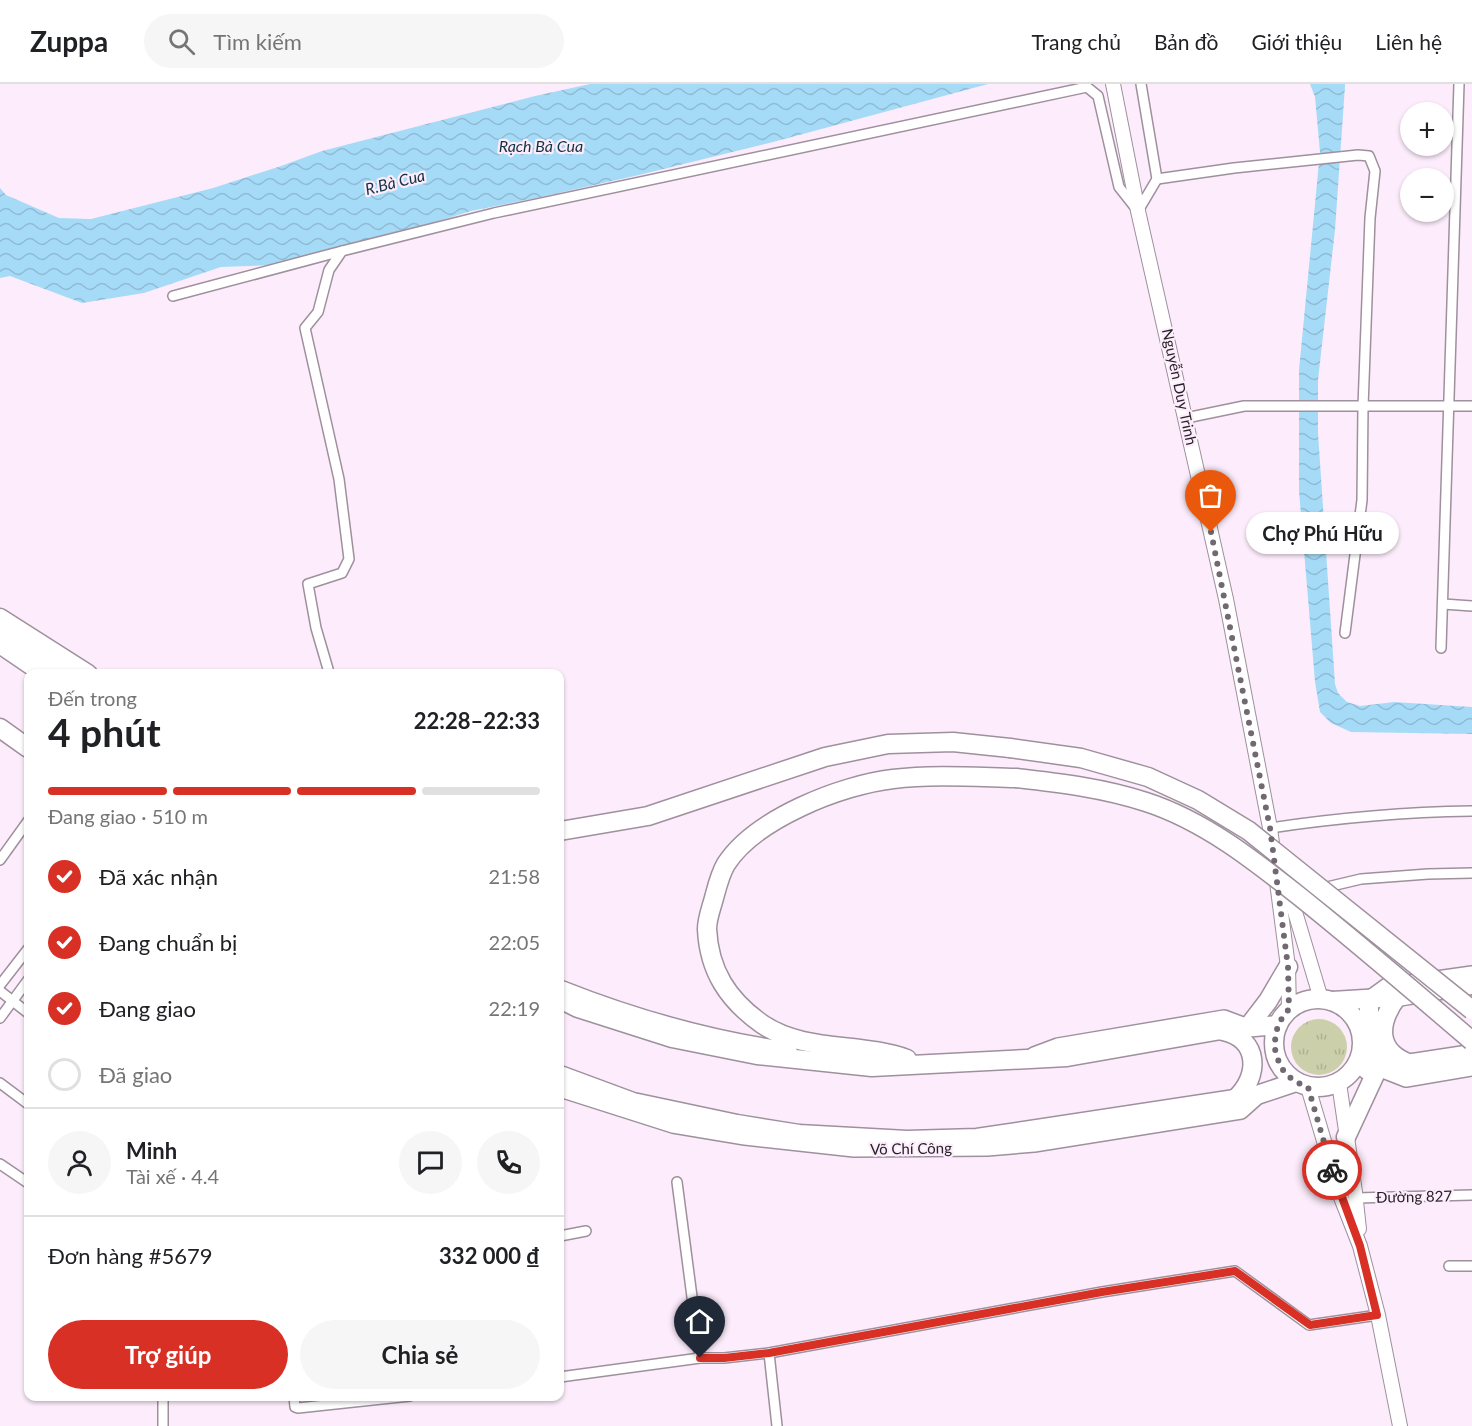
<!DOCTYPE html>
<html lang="vi">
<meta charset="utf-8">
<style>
body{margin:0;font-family:Lato,sans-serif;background:#f6f6f6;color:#202124;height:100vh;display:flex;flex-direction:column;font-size:22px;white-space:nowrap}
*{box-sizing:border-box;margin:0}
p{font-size:20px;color:#757577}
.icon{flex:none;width:33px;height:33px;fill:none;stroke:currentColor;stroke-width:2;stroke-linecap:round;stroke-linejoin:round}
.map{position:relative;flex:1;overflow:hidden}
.side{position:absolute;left:24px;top:585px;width:540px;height:732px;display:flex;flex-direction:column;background:#fff;border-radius:12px;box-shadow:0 2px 4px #0004}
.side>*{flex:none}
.tools{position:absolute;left:1400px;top:18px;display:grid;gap:12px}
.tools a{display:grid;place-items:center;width:54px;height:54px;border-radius:50%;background:#fff;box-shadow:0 2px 4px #0004;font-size:30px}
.pin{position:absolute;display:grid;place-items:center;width:51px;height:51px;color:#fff;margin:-62px -26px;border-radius:50% 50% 50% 0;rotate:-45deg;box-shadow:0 0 6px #0007}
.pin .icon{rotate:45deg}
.courier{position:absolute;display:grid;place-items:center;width:60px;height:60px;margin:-30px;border:4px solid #d93025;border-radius:50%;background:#fff;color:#222;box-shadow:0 2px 8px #0007}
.bubble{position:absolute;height:42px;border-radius:21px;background:#fff;box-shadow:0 2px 4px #0004;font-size:20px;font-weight:700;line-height:42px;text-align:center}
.headline em{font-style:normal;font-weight:700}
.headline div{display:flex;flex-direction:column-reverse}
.headline{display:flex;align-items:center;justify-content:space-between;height:102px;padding:0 24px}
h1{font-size:39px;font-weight:700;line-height:45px}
.bar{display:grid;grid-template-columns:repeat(4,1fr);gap:9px 6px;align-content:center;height:72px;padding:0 24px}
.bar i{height:8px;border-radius:4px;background:#e0e0e0}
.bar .selected{background:#d93025}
.bar p{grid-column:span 4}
.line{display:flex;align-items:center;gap:15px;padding:0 24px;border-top:2px solid #e0e0e0}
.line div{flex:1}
.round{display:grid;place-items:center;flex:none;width:63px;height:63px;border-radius:32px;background:#f6f6f6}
ol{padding:0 24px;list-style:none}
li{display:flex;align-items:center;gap:18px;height:66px}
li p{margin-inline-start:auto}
li .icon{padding:6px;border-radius:50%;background:#d93025;color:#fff;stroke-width:4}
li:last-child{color:#757577}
li i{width:33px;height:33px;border:3px solid #e0e0e0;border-radius:50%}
.button{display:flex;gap:12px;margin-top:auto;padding:12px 24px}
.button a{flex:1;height:69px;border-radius:36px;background:#d93025;color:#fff;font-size:24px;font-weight:700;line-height:69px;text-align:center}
.button a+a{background:#f6f6f6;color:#202124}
header{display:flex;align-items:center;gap:36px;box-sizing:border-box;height:84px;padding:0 30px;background:#fff;border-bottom:2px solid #e0e0e0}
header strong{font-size:28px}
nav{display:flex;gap:33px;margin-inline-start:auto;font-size:21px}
.search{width:420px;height:54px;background:#f6f6f6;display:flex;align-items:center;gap:15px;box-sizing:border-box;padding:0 21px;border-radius:33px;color:#757577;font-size:22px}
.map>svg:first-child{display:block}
.grass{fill:url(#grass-tufts)}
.water{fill:url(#water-waves)}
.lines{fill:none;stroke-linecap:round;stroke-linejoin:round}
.street-casing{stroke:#9e909d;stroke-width:12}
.secondary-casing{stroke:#9e909d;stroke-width:16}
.primary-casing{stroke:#9e909d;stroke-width:18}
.highway-casing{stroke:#9e909d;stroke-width:21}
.street{stroke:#fff;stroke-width:9}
.secondary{stroke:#fff;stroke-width:14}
.primary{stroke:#fff;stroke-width:15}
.highway{stroke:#fff;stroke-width:18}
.highway-bridge-casing{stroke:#9e909d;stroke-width:21;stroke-linecap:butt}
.highway-bridge{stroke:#fff;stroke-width:18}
.done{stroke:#716871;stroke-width:6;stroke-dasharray:0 10.8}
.route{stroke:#d93025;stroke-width:8}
.labels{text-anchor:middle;stroke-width:4.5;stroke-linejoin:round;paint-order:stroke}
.street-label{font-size:15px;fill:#262126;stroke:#fdedfc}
.water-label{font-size:16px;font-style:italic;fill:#143342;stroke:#fdedfc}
</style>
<header>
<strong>Zuppa</strong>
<div class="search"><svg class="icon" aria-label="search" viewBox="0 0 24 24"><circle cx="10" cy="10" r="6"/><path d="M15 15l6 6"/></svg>Tìm kiếm</div>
<nav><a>Trang chủ</a><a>Bản đồ</a><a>Giới thiệu</a><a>Liên hệ</a></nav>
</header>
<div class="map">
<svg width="1472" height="1342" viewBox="0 0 1472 1342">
<defs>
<pattern id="grass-tufts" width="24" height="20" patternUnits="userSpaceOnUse" patternTransform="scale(1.5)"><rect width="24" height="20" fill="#cbd0aa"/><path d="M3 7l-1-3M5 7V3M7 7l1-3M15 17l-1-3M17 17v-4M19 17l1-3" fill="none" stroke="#aeb292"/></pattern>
<pattern id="water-waves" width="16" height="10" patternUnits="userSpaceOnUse" patternTransform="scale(1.5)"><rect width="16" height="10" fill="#a6dbf8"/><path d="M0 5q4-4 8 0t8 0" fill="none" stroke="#8fbcd4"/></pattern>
</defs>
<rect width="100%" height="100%" fill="#fdedfc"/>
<!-- grass -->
<circle class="grass" cx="1319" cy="963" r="28"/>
<!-- water -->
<g class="water">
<polygon points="590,0 988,0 777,57 639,91 541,113 471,127 423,142 277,181 221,183 144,209 82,219 10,192 0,194 0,104 6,111 59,134 91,135 213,104 281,82 322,67 535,12"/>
<polygon points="1310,0 1345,0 1345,2 1335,146 1318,296 1318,349 1335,600 1338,609 1347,618 1360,622 1394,618 1472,623 1472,650 1351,648 1331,639 1320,628 1315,598 1299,407 1299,286 1320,68 1315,13"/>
</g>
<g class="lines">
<defs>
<g id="street">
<polyline points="1157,95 1234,84 1358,71 1369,72 1375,87 1370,134 1363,323 1362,416 1345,549"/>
<polyline points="173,212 342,167"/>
<polyline points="1186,334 1244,322 1472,322"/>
<polyline points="1443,520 1472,522"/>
<polyline points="1441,564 1459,0"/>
<polyline points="328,585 316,544 308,500 342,489 349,475 339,395 305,244 318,228 329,186 342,167 494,129 1087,3 1098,12 1119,103 1138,127 1157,95 1141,0"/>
<path d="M1270 744C1337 734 1404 728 1472 727"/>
<polyline points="0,776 28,737"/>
<polyline points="1323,804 1361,795 1428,790 1472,789"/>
<polyline points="0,901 28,865"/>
<polyline points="0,907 28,929"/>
<polyline points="0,934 28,896"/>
<polyline points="0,999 28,1020"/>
<polyline points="0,1080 28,1099"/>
<polyline points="677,1098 700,1274"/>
<polyline points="1356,1114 1472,1111"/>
<polyline points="560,1152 586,1147"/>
<polyline points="1449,1182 1472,1182"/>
<polyline points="769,1269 777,1342"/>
<polyline points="560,1293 700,1274 724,1274 769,1269 1102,1208 1235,1187 1309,1241 1378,1231"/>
<polyline points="163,1312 163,1342"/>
<polyline points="294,1312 295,1323 298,1324 410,1312"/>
</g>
<g id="secondary">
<polyline points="1113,0 1138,127 1226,515 1270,744 1288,883 1289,925"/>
<polyline points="1287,801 1321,915"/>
<polyline points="1339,999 1355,1108 1359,1145"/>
<polyline points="1308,1003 1340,1111 1360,1162 1378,1231 1400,1342"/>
</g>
<g id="primary">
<polyline points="0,547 61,590"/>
<path d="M560 904C633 933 710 955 789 966"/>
<polyline points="1369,915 1387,902 1472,890"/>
<polyline points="1034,971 1058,962 1224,934 1248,943"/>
<polyline points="1378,984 1406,995 1472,984"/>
<polyline points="560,1005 673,1041 745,1053 854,1065 987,1064 1034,1060 1241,1027 1260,1010"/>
</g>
<g id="highway">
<polyline points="0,534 88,590"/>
<polyline points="0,560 44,590"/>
<polyline points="0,644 28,664"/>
<polyline points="560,747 648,732 825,673 888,660 953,658 1010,664"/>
<path d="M1397 913C1377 940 1376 968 1411 980"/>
<circle cx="1318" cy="959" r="44"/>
<polyline points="560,915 578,924 672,954 757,971 872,983 1067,973 1221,946 1278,941"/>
<polyline points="1332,917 1397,913 1472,901"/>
<polyline points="1248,943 1268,917 1288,883"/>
<path d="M1223 947C1260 955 1260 993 1235 1015"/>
<path d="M907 975C861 958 805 969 762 940 728 916 709 887 707 845 707 835 711 825 714 814 717 803 720 790 726 780 755 735 841 701 893 695 933 690 975 693 1016 694"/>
<polyline points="1367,986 1472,970"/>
<polyline points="560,991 633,1018 737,1040 799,1050 907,1056 977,1054 1235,1015 1260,1010 1296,998"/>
<polyline points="1346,1053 1378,984 1369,951 1369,915"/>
</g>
</defs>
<!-- street casing -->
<use href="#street" class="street-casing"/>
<!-- secondary casing -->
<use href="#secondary" class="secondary-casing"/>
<!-- primary casing -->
<use href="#primary" class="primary-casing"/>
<!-- highway casing -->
<use href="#highway" class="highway-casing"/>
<!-- street -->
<use href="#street" class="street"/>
<!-- secondary -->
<use href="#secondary" class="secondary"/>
<!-- primary -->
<use href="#primary" class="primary"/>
<!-- highway -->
<use href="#highway" class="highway"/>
<defs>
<g id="highway-bridge">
<polyline points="1010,664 1081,674 1148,693 1198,716 1249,747 1472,926"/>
<path d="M1016 694C1060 699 1103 704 1146 718 1205 737 1256 778 1304 816 1361 862 1416 909 1472 957"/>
</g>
</defs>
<!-- highway-bridge casing -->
<use href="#highway-bridge" class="highway-bridge-casing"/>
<!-- highway-bridge -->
<use href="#highway-bridge" class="highway-bridge"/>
</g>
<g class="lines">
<!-- done -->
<polyline class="done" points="1211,448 1270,744 1288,883 1289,925 1278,940 1274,962 1280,982 1287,991 1296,998 1308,1003 1332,1086"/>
<!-- route -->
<polyline class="route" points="700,1274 724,1274 769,1269 1102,1208 1235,1187 1310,1241 1377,1231 1360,1162 1332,1086"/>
</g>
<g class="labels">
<!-- street labels -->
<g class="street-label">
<text transform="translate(1179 303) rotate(78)" y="5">Nguyễn Duy Trinh</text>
<text transform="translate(911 1065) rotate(-1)" y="5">Võ Chí Công</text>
<text transform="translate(1414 1113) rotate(-1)" y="5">Đường 827</text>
</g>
<!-- water labels -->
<g class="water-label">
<text x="541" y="68">Rạch Bà Cua</text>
<text transform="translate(395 98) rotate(-14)" y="6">R.Bà Cua</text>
</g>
</g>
</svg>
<div class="tools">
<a>+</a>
<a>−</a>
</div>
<div class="pin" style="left:1211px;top:448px;background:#ea580c"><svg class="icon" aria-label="bag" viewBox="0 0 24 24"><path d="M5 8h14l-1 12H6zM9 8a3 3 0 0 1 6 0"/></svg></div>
<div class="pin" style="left:700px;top:1274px;background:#1f2937"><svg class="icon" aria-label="home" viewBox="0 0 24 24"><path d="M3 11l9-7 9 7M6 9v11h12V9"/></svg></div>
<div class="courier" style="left:1332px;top:1086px"><svg class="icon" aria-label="bike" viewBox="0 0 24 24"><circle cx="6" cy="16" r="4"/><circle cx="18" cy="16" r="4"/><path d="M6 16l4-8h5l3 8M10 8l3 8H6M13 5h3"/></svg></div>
<div class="bubble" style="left:1246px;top:428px;width:153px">Chợ Phú Hữu</div>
<section class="side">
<div class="headline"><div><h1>4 phút</h1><p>Đến trong</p></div><em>22:28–22:33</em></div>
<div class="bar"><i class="selected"></i><i class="selected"></i><i class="selected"></i><i></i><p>Đang giao · 510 m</p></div>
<ol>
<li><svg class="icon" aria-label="check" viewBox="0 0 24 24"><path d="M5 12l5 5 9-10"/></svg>Đã xác nhận<p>21:58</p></li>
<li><svg class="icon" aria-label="check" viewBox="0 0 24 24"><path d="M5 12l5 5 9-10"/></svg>Đang chuẩn bị<p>22:05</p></li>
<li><svg class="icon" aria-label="check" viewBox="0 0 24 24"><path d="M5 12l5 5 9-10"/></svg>Đang giao<p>22:19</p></li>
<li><i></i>Đã giao</li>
</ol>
<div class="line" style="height:108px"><a class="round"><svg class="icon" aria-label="person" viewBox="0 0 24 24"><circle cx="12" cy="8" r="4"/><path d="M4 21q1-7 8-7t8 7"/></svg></a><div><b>Minh</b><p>Tài xế · 4.4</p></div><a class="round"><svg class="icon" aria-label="chat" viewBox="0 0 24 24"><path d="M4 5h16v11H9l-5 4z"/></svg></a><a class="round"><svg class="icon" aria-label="phone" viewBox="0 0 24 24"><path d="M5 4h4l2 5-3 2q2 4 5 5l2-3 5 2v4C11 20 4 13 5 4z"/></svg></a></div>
<div class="line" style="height:78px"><div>Đơn hàng #5679</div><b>332 000 ₫</b></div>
<div class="button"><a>Trợ giúp</a><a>Chia sẻ</a></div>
</section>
</div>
